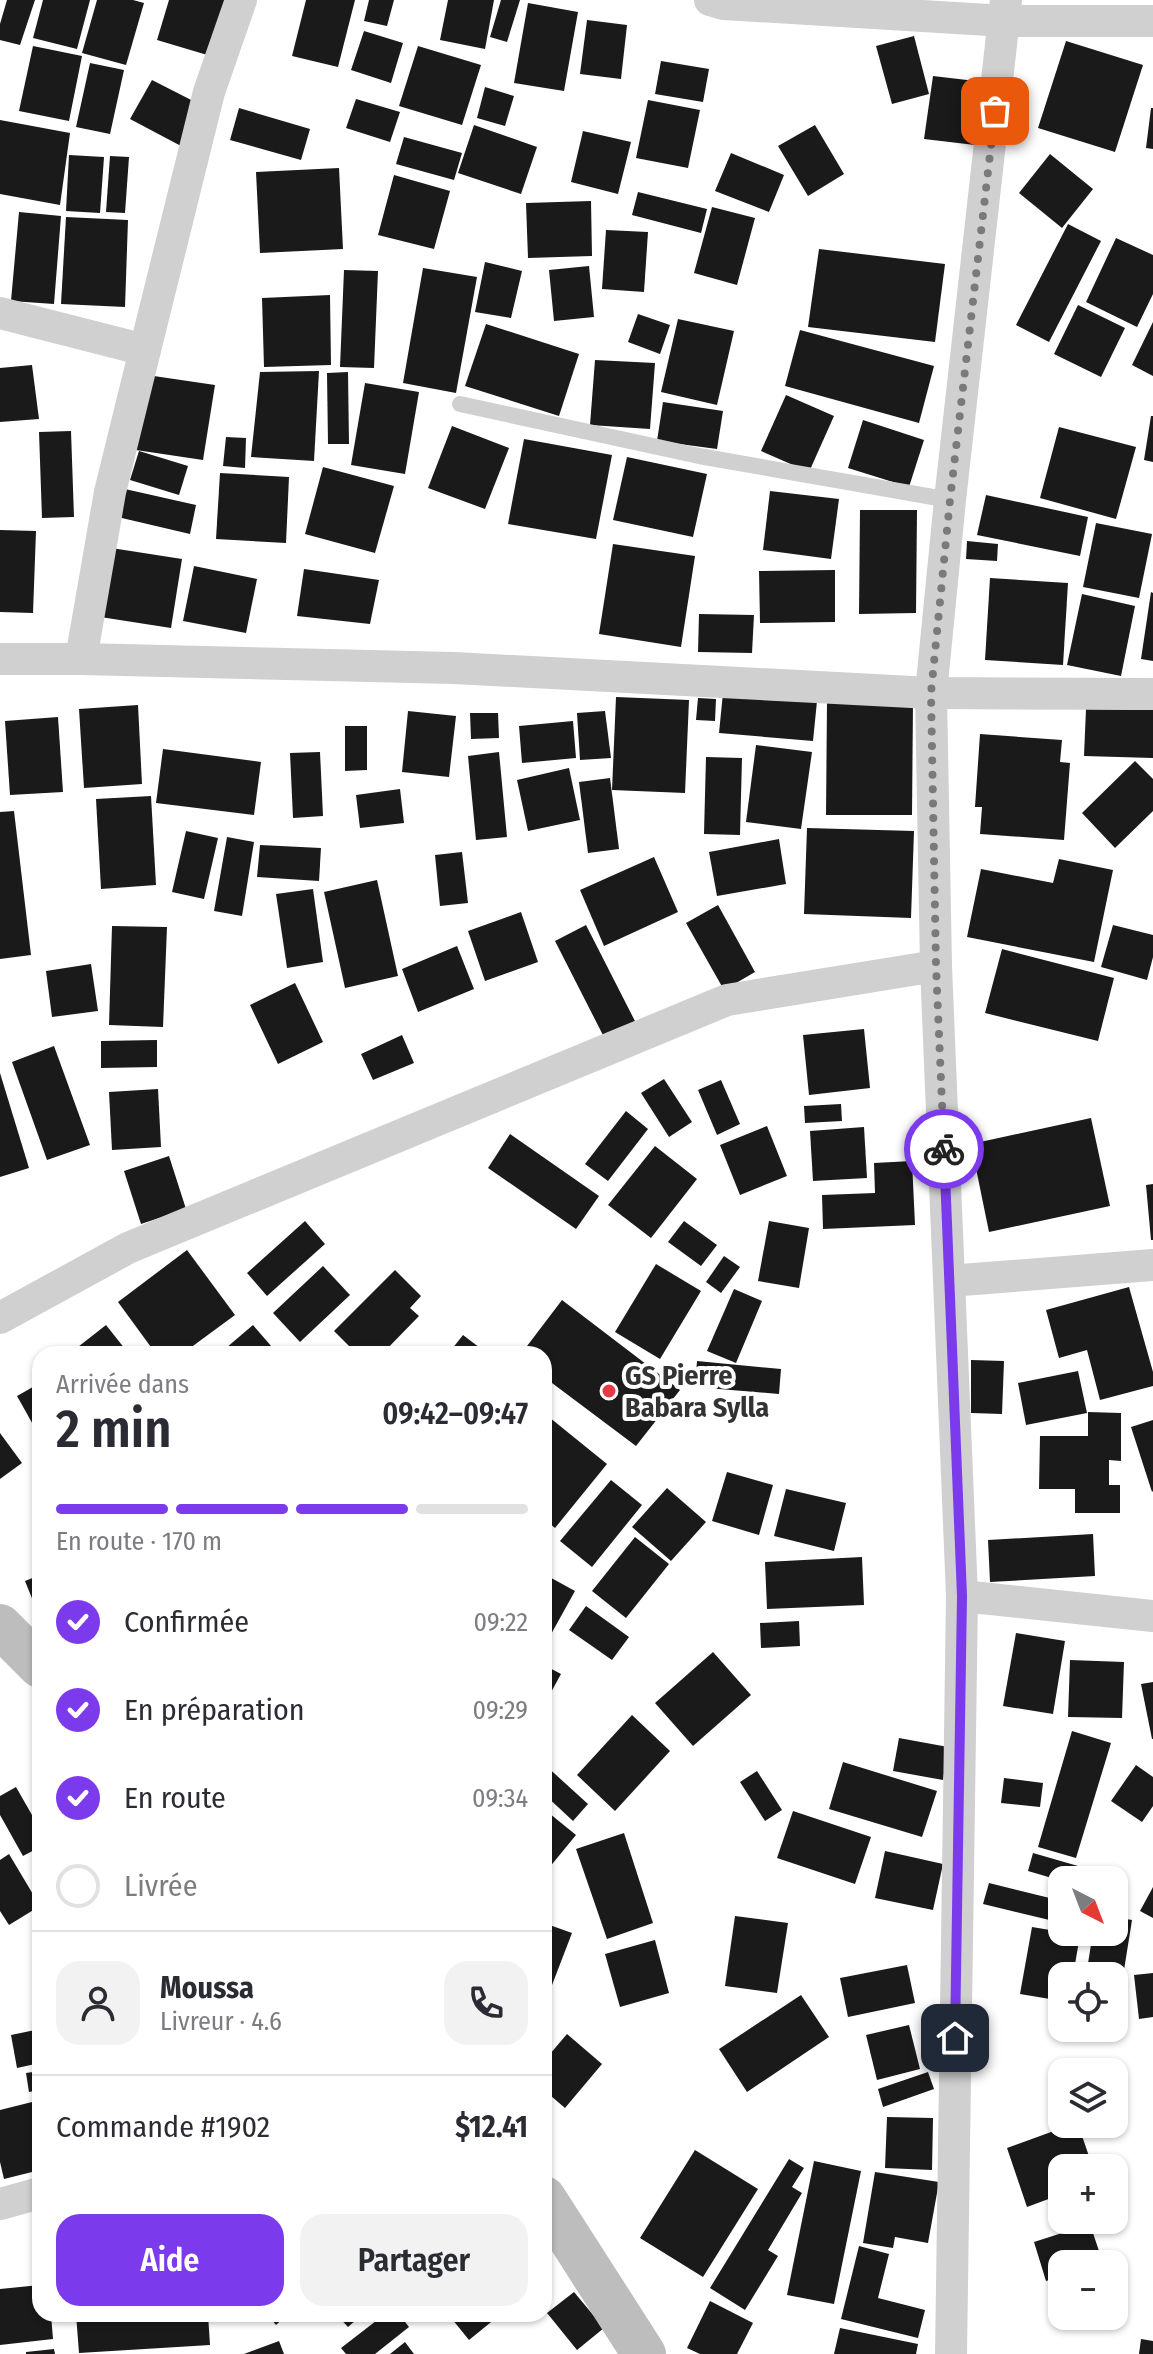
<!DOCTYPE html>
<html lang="fr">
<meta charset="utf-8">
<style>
body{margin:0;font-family:"Fira Sans Condensed",sans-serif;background:#f2f2f3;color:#2b2b33;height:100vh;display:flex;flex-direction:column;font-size:30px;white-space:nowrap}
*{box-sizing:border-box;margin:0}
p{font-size:26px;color:#7c7c81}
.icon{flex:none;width:44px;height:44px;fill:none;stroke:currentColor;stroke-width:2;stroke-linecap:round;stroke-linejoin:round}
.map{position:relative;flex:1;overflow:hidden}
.side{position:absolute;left:32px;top:1346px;width:520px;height:976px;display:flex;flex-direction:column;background:#fff;border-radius:24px;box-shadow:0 2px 6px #0004}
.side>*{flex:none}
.needle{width:52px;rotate:138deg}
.tools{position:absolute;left:1048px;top:1866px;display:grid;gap:16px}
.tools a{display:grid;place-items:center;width:80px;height:80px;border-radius:16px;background:#fff;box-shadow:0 2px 6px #0004;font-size:40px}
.pin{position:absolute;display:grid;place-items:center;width:68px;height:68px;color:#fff;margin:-34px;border-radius:16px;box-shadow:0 4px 12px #0006}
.courier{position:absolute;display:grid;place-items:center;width:80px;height:80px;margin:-40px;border:6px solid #7c3aed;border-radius:50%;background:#fff;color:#222;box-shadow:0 2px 10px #0007}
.overview em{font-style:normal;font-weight:600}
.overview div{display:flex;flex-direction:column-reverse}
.overview{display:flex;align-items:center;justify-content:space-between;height:136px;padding:0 24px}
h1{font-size:52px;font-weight:600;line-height:60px}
.bar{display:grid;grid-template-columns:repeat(4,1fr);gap:12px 8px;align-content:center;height:96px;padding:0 24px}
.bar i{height:10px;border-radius:6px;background:#e1e1e2}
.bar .current{background:#7c3aed}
.bar p{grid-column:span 4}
.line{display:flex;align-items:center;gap:20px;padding:0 24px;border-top:2px solid #e1e1e2}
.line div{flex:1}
.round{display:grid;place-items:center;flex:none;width:84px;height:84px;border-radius:24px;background:#f2f2f3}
ol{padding:0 24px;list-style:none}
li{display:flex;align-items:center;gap:24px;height:88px}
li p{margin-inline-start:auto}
li .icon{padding:8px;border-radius:50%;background:#7c3aed;color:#fff;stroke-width:4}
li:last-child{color:#7c7c81}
li i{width:44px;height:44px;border:4px solid #e1e1e2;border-radius:50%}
.primary-button{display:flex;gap:16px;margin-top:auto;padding:16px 24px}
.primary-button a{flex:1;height:92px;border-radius:24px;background:#7c3aed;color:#fff;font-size:32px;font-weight:600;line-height:92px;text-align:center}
.primary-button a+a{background:#f2f2f3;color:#2b2b33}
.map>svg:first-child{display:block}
.building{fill:#1a1a1a}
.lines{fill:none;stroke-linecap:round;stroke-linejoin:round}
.lane{stroke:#d0d0d0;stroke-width:16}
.street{stroke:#d0d0d0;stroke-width:32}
.secondary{stroke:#bdbdbd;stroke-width:44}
.done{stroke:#7a7a7a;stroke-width:8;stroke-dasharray:0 14.4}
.route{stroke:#7c3aed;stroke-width:10}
.poi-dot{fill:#e63946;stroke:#fff;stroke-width:3}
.labels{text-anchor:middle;stroke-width:8;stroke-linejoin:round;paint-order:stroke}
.poi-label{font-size:28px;font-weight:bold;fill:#333;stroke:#fff;text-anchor:start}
</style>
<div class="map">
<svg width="1153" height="2354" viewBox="0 0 1153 2354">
<rect width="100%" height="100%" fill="#fff"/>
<!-- building -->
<g class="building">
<polygon points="7,0 35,0 20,45 0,40 0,24"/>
<polygon points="43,0 90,0 77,49 33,38"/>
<polygon points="97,0 133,0 144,3 126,65 82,53"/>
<polygon points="169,0 231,0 214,57 157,40"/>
<polygon points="306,0 355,0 338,67 292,56"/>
<polygon points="369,0 394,0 387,26 364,21"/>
<polygon points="448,0 494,0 485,49 440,40"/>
<polygon points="501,0 520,0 507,42 490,37"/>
<polygon points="528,3 578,12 564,91 514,83"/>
<polygon points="587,20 627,25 621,79 580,74"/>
<polygon points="364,31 403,43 391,83 351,70"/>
<polygon points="914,36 929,94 892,104 876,46"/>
<polygon points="1066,41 1143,65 1115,152 1038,128"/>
<polygon points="33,46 82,56 69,121 19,111"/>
<polygon points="418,46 481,65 462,125 399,106"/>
<polygon points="661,61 709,69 703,102 655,94"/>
<polygon points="90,63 124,70 110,134 76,127"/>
<polygon points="933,76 984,82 975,145 924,139"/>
<polygon points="152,80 203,106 181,146 130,119"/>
<polygon points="485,87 514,96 505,126 477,118"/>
<polygon points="356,99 400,112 390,142 346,128"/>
<polygon points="648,100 700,110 688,168 636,158"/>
<polygon points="239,108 310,129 301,160 230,140"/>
<polygon points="1151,108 1153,108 1153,149 1146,148"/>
<polygon points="0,120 70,133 60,205 0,194"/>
<polygon points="474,125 537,147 521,194 458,173"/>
<polygon points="815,125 844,174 808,196 778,146"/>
<polygon points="583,131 631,142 618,194 571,182"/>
<polygon points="404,137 462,153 454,180 396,164"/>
<polygon points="731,153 784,175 769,212 715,191"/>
<polygon points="1050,154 1093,189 1062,228 1019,193"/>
<polygon points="69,155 104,157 100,213 66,211"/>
<polygon points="110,156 129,157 125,213 106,212"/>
<polygon points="339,168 343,249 260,253 256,172"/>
<polygon points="394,175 450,191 434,249 378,235"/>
<polygon points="638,192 707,209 701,233 632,215"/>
<polygon points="591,201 592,256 528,258 526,203"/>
<polygon points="712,207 755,218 737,285 694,273"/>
<polygon points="19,212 61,216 54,304 11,301"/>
<polygon points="66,217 128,220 125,307 61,304"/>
<polygon points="1068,224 1101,241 1049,342 1016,325"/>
<polygon points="606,230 648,232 644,292 602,289"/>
<polygon points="1116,238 1153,255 1153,294 1137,327 1086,302"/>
<polygon points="819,249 945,264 935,342 808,327"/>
<polygon points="485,262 522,271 511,318 475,312"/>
<polygon points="589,266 594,317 554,321 549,270"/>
<polygon points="423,268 477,277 456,393 403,383"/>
<polygon points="344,270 378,271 374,368 340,367"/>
<polygon points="330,295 331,365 264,367 262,298"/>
<polygon points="1078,305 1125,328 1101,377 1054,354"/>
<polygon points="638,314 670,325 660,354 628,342"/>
<polygon points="678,319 734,331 717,405 661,392"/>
<polygon points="1153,322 1153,376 1132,365"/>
<polygon points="486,324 579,354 559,416 465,386"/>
<polygon points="800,330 934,366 919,423 785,386"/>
<polygon points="595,360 655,363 650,429 590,425"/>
<polygon points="32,365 39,419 0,422 0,368"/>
<polygon points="319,371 314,461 251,457 260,372"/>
<polygon points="348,372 349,444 328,444 327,373"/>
<polygon points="147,375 215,385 203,460 136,450"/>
<polygon points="365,383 419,392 405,474 351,465"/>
<polygon points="786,395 834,416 809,472 761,451"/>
<polygon points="663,402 723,411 717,449 657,441"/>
<polygon points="1151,416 1153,416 1153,462 1144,460"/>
<polygon points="863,420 924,440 909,487 848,468"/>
<polygon points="452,426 509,448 485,509 428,488"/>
<polygon points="1059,427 1136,447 1116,519 1040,498"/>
<polygon points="71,431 74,517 42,518 39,432"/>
<polygon points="226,437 246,438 245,468 223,466"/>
<polygon points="524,439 612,455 596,539 508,524"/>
<polygon points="139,451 188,466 179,495 130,480"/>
<polygon points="627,457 707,474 693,537 613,520"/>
<polygon points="323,467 394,486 375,553 305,534"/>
<polygon points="220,473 289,477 286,543 216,539"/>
<polygon points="116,487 196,505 190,534 109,515"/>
<polygon points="770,491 839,499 831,559 763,550"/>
<polygon points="986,495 1088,517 1080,556 977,535"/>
<polygon points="860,510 917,510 916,613 859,614"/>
<polygon points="1096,523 1152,534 1139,598 1083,587"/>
<polygon points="0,530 36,531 33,613 0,612"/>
<polygon points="967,541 998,544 997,561 966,559"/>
<polygon points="613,544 695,556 681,647 599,634"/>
<polygon points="105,547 182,559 171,628 94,616"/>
<polygon points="194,566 257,579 246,633 183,621"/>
<polygon points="304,569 379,580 370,624 297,616"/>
<polygon points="835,570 835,622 760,623 759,571"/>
<polygon points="990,578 1068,583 1063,665 985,660"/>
<polygon points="1151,592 1153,593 1153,661 1141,659"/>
<polygon points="1082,594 1135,606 1121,676 1067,665"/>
<polygon points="699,614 754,615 752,653 698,652"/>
<polygon points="723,693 817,701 813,741 719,733"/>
<polygon points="616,697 689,700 685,793 612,790"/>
<polygon points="698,698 716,699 715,721 696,720"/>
<polygon points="827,702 913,702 912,815 826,815"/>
<polygon points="138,705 142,784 84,788 79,709"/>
<polygon points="1086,709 1153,710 1153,758 1084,756"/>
<polygon points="408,711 456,716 449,777 402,772"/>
<polygon points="605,711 611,758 580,760 577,713"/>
<polygon points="470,713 498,713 499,738 471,739"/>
<polygon points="58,717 63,792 10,795 5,721"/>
<polygon points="573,721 576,758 522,763 519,726"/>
<polygon points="345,726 367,726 367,770 345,771"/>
<polygon points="980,734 1062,740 1060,762 1070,763 1064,840 980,834 982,807 975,807"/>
<polygon points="756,745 812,752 801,829 746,822"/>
<polygon points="163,749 261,762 254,815 156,803"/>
<polygon points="320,752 323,816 293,818 290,753"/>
<polygon points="499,752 507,837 476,840 468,756"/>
<polygon points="706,757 742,758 740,835 704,834"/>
<polygon points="1135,761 1153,779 1153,811 1115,848 1082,813"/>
<polygon points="569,768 580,820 528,831 517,780"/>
<polygon points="610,778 619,849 588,853 579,782"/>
<polygon points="400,789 404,823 360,828 356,795"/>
<polygon points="151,796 156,885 101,889 96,799"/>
<polygon points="14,811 31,955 0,959 0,812"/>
<polygon points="807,828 914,831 911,918 804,914"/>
<polygon points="186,831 218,838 204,899 172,892"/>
<polygon points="227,837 254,842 242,916 214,911"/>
<polygon points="779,839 786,884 717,896 709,852"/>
<polygon points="260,845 321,848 319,881 257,877"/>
<polygon points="462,852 468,903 440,906 435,855"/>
<polygon points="654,857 678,912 604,946 580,890"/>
<polygon points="1059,859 1113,870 1094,962 967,937 981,869 1053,883"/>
<polygon points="377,880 398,976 345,988 324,892"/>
<polygon points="313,889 323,962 287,968 276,894"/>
<polygon points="718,905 755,972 724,990 686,923"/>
<polygon points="521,912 538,962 485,981 468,931"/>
<polygon points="586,925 638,1027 607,1043 555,941"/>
<polygon points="1113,925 1153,935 1153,957 1147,980 1101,967"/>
<polygon points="112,926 167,927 163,1027 109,1025"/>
<polygon points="457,946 474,989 418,1012 402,969"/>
<polygon points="1002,949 1114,978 1098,1041 985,1013"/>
<polygon points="91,964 98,1011 52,1017 46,971"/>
<polygon points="295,983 323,1042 278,1064 250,1005"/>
<polygon points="864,1029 870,1088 809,1095 803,1035"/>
<polygon points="402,1035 414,1063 373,1080 361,1054"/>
<polygon points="157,1040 157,1067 101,1068 101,1041"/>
<polygon points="54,1046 90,1145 47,1160 12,1062"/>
<polygon points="0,1073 29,1168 0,1177"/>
<polygon points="664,1079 692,1122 669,1137 641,1093"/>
<polygon points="721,1080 740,1124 717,1135 698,1090"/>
<polygon points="158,1089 161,1147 112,1150 109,1092"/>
<polygon points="841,1104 842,1121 805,1123 804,1106"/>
<polygon points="626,1111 648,1129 608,1181 585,1164"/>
<polygon points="1091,1118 1110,1206 989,1232 971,1144"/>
<polygon points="767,1126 787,1176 740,1195 720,1145"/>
<polygon points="864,1127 867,1178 813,1181 810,1131"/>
<polygon points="510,1134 599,1196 576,1229 488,1168"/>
<polygon points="655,1146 697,1179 651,1238 608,1205"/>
<polygon points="169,1156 186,1209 141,1224 124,1171"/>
<polygon points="912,1161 915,1225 823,1229 822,1195 875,1193 874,1163"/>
<polygon points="1153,1184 1153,1240 1151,1240 1146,1185"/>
<polygon points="305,1221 325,1244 267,1296 247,1273"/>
<polygon points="684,1221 717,1245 701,1266 668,1242"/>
<polygon points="769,1221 809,1228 799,1288 758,1281"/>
<polygon points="187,1250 235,1315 182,1354 156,1354 118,1302"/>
<polygon points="724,1256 740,1267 721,1293 706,1282"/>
<polygon points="656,1264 701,1291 660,1359 615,1332"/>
<polygon points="323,1266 350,1295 300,1342 273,1313"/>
<polygon points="395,1270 421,1296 410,1308 419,1316 382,1354 357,1354 334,1331"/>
<polygon points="1129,1287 1153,1372 1153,1386 1100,1400 1087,1350 1059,1358 1046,1310"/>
<polygon points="734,1289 762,1301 736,1363 707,1351"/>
<polygon points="562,1300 680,1390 636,1446 544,1377 544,1354 521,1354"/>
<polygon points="106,1325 129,1354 69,1354"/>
<polygon points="253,1325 278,1354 219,1354"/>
<polygon points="463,1335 488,1354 448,1354"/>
<polygon points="971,1360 1004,1361 1002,1414 971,1413"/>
<polygon points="697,1361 781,1369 779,1394 695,1387"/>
<polygon points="1078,1371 1087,1413 1026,1425 1018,1383"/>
<polygon points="40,1383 40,1437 17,1396"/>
<polygon points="1088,1412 1121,1413 1121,1461 1109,1460 1109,1485 1120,1485 1120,1513 1075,1513 1075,1489 1039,1489 1040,1436 1088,1436"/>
<polygon points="544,1413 607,1464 555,1528 544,1519"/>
<polygon points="1153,1420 1153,1491 1152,1492 1131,1427"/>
<polygon points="0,1433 22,1463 0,1479"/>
<polygon points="727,1472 773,1485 759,1535 712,1521"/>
<polygon points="611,1480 642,1505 592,1567 560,1541"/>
<polygon points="667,1488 706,1522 671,1561 632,1527"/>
<polygon points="786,1489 846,1503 834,1551 774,1536"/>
<polygon points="40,1492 40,1508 32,1501"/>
<polygon points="1093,1534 1095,1576 990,1582 988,1540"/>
<polygon points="635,1537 669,1564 626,1618 592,1591"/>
<polygon points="862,1557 864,1605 767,1609 765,1562"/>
<polygon points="544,1574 575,1591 550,1636 544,1632"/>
<polygon points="40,1575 40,1618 25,1581"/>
<polygon points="586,1606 629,1637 612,1660 569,1630"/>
<polygon points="799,1621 800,1646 761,1648 760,1623"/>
<polygon points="1016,1633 1065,1641 1053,1714 1003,1706"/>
<polygon points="713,1652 751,1695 693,1746 655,1703"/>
<polygon points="1070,1660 1124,1662 1122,1718 1068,1717"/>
<polygon points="544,1665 561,1674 544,1705"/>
<polygon points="1153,1682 1153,1739 1152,1739 1141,1684"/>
<polygon points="632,1715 670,1751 615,1811 577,1775"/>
<polygon points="1072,1731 1111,1743 1076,1858 1038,1847"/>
<polygon points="899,1738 948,1747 943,1780 893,1771"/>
<polygon points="843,1762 937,1791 922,1837 829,1809"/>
<polygon points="544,1764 588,1804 573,1821 544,1794"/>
<polygon points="1136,1765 1153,1777 1153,1806 1142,1822 1111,1801"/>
<polygon points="757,1771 782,1810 765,1821 740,1782"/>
<polygon points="1004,1778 1043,1783 1040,1807 1001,1803"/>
<polygon points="16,1787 40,1829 40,1847 23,1856 0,1815 0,1796"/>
<polygon points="544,1809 576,1835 544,1874"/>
<polygon points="793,1811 871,1837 855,1884 777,1858"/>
<polygon points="624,1833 653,1923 607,1939 576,1849"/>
<polygon points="885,1851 943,1864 933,1910 875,1898"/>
<polygon points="1033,1853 1078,1866 1074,1880 1062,1881 1028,1871"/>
<polygon points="9,1854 40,1906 9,1925 0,1911 0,1860"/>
<polygon points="989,1883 1062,1901 1062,1923 983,1904"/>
<polygon points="1153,1887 1153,1918 1140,1911"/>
<polygon points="735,1916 788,1923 777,1993 725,1986"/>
<polygon points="1114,1917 1132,1920 1117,2014 1114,2014 1114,1976 1086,1976 1093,1932 1114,1932"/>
<polygon points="544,1923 572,1933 552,1985 544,1982"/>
<polygon points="1032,1927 1080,1935 1073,1976 1062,1976 1062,2001 1020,1994"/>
<polygon points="655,1940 669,1993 620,2007 605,1954"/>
<polygon points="907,1965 915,2003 848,2017 840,1978"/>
<polygon points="1153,1973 1153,2017 1139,2019 1134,1975"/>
<polygon points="801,1995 829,2037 747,2092 719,2049"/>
<polygon points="909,2025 920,2069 877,2080 866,2035"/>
<polygon points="40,2029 40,2063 17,2068 11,2035"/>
<polygon points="567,2034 602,2064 565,2108 544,2090 544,2061"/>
<polygon points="40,2071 40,2090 29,2092 26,2073"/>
<polygon points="928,2072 934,2089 883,2107 878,2089"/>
<polygon points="40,2100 40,2170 4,2179 0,2162 0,2110"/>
<polygon points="887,2117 933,2118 932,2170 885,2168"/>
<polygon points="1073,2124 1078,2124 1093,2168 1062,2168 1062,2194 1027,2207 1007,2148"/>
<polygon points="695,2150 758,2189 703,2277 640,2238"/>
<polygon points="789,2159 804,2168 792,2187 802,2193 768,2250 778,2256 745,2310 710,2288"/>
<polygon points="814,2161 861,2171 834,2304 787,2295"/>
<polygon points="875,2172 939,2182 928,2243 895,2237 893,2248 863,2243"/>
<polygon points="1090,2224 1103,2263 1062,2264 1062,2276 1046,2281 1034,2242"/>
<polygon points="859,2246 889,2254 878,2298 925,2310 918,2338 841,2319"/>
<polygon points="40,2285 40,2314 51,2314 53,2339 0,2345 0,2289"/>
<polygon points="574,2292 604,2328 577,2350 547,2313"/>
<polygon points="710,2301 753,2323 737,2354 700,2354 687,2348"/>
<polygon points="76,2314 208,2314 210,2345 79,2353"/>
<polygon points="267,2314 288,2314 276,2325"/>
<polygon points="336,2314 363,2314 348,2327"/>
<polygon points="385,2314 399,2314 409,2327 375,2354 346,2354 341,2348"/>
<polygon points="448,2314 501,2314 469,2340"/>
<polygon points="840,2328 918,2344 916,2354 834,2354"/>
<polygon points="1141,2339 1153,2341 1153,2354 1139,2354"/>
<polygon points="279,2341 284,2354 244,2354"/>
<polygon points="405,2342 414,2354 390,2354"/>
<polygon points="54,2349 55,2354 26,2354 26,2352"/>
</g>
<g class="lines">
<!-- lane -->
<polyline class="lane" points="460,404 699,456 950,500"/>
<!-- street -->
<g class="street">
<polyline points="710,0 724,4 1005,21 1153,21"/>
<polyline points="0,313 145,350 110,492 81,659"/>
<polyline points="145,350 209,92 241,0"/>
<polyline points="0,659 81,659 454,668 931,693 1153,694"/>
<polyline points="949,1281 1153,1265"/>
<polyline points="0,1318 128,1248 727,1000 936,966"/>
<polyline points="962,1596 1153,1616"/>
<polyline points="0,2204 40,2193"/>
<polyline points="951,2354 962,1596 936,966 931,693 950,500 1006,0"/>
</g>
<!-- secondary -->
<g class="secondary">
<polyline points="0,1626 40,1666"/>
<polyline points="544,2198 644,2354"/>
</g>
</g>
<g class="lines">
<!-- done -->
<polyline class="done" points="944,1149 936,966 931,693 950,500 995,111"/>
<!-- route -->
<polyline class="route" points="944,1149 962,1596 955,2038"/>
</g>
<!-- markers -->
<circle class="poi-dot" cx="609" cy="1391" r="8"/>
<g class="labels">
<!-- poi labels -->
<g class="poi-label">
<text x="625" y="1385">GS Pierre<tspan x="625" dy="32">Babara Sylla</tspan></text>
</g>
</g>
</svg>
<div class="tools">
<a><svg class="needle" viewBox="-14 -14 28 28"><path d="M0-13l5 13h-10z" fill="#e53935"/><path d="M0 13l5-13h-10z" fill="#7c7c81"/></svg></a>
<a><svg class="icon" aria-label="locate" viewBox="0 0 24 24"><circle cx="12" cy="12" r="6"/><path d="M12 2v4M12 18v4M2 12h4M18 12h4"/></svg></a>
<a><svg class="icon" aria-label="layers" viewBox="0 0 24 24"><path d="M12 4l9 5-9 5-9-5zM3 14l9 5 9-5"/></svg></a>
<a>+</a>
<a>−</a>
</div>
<div class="pin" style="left:995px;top:111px;background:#ea580c"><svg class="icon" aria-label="bag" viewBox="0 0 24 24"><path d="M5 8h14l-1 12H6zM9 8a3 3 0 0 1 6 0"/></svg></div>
<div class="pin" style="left:955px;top:2038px;background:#1f2937"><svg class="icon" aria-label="home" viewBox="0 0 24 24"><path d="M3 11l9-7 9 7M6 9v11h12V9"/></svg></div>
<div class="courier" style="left:944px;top:1149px"><svg class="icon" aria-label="bike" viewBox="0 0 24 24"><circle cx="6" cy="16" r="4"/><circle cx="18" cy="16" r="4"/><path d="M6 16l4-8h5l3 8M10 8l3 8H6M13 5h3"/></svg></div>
<section class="side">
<div class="overview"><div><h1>2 min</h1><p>Arrivée dans</p></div><em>09:42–09:47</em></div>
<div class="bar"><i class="current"></i><i class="current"></i><i class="current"></i><i></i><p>En route · 170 m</p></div>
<ol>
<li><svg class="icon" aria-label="check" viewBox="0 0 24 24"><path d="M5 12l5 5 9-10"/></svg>Confirmée<p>09:22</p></li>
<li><svg class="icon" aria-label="check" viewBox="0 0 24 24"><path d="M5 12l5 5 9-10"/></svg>En préparation<p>09:29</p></li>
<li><svg class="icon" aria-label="check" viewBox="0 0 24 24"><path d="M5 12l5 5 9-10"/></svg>En route<p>09:34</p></li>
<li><i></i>Livrée</li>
</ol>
<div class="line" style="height:144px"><a class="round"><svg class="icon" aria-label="person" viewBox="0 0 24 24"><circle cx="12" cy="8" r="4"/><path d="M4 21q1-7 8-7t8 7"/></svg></a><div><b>Moussa</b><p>Livreur · 4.6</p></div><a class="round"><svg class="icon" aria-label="phone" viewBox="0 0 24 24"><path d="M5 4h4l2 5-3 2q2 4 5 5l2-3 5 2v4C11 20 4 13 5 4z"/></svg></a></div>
<div class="line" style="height:104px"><div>Commande #1902</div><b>$12.41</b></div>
<div class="primary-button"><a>Aide</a><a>Partager</a></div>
</section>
</div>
